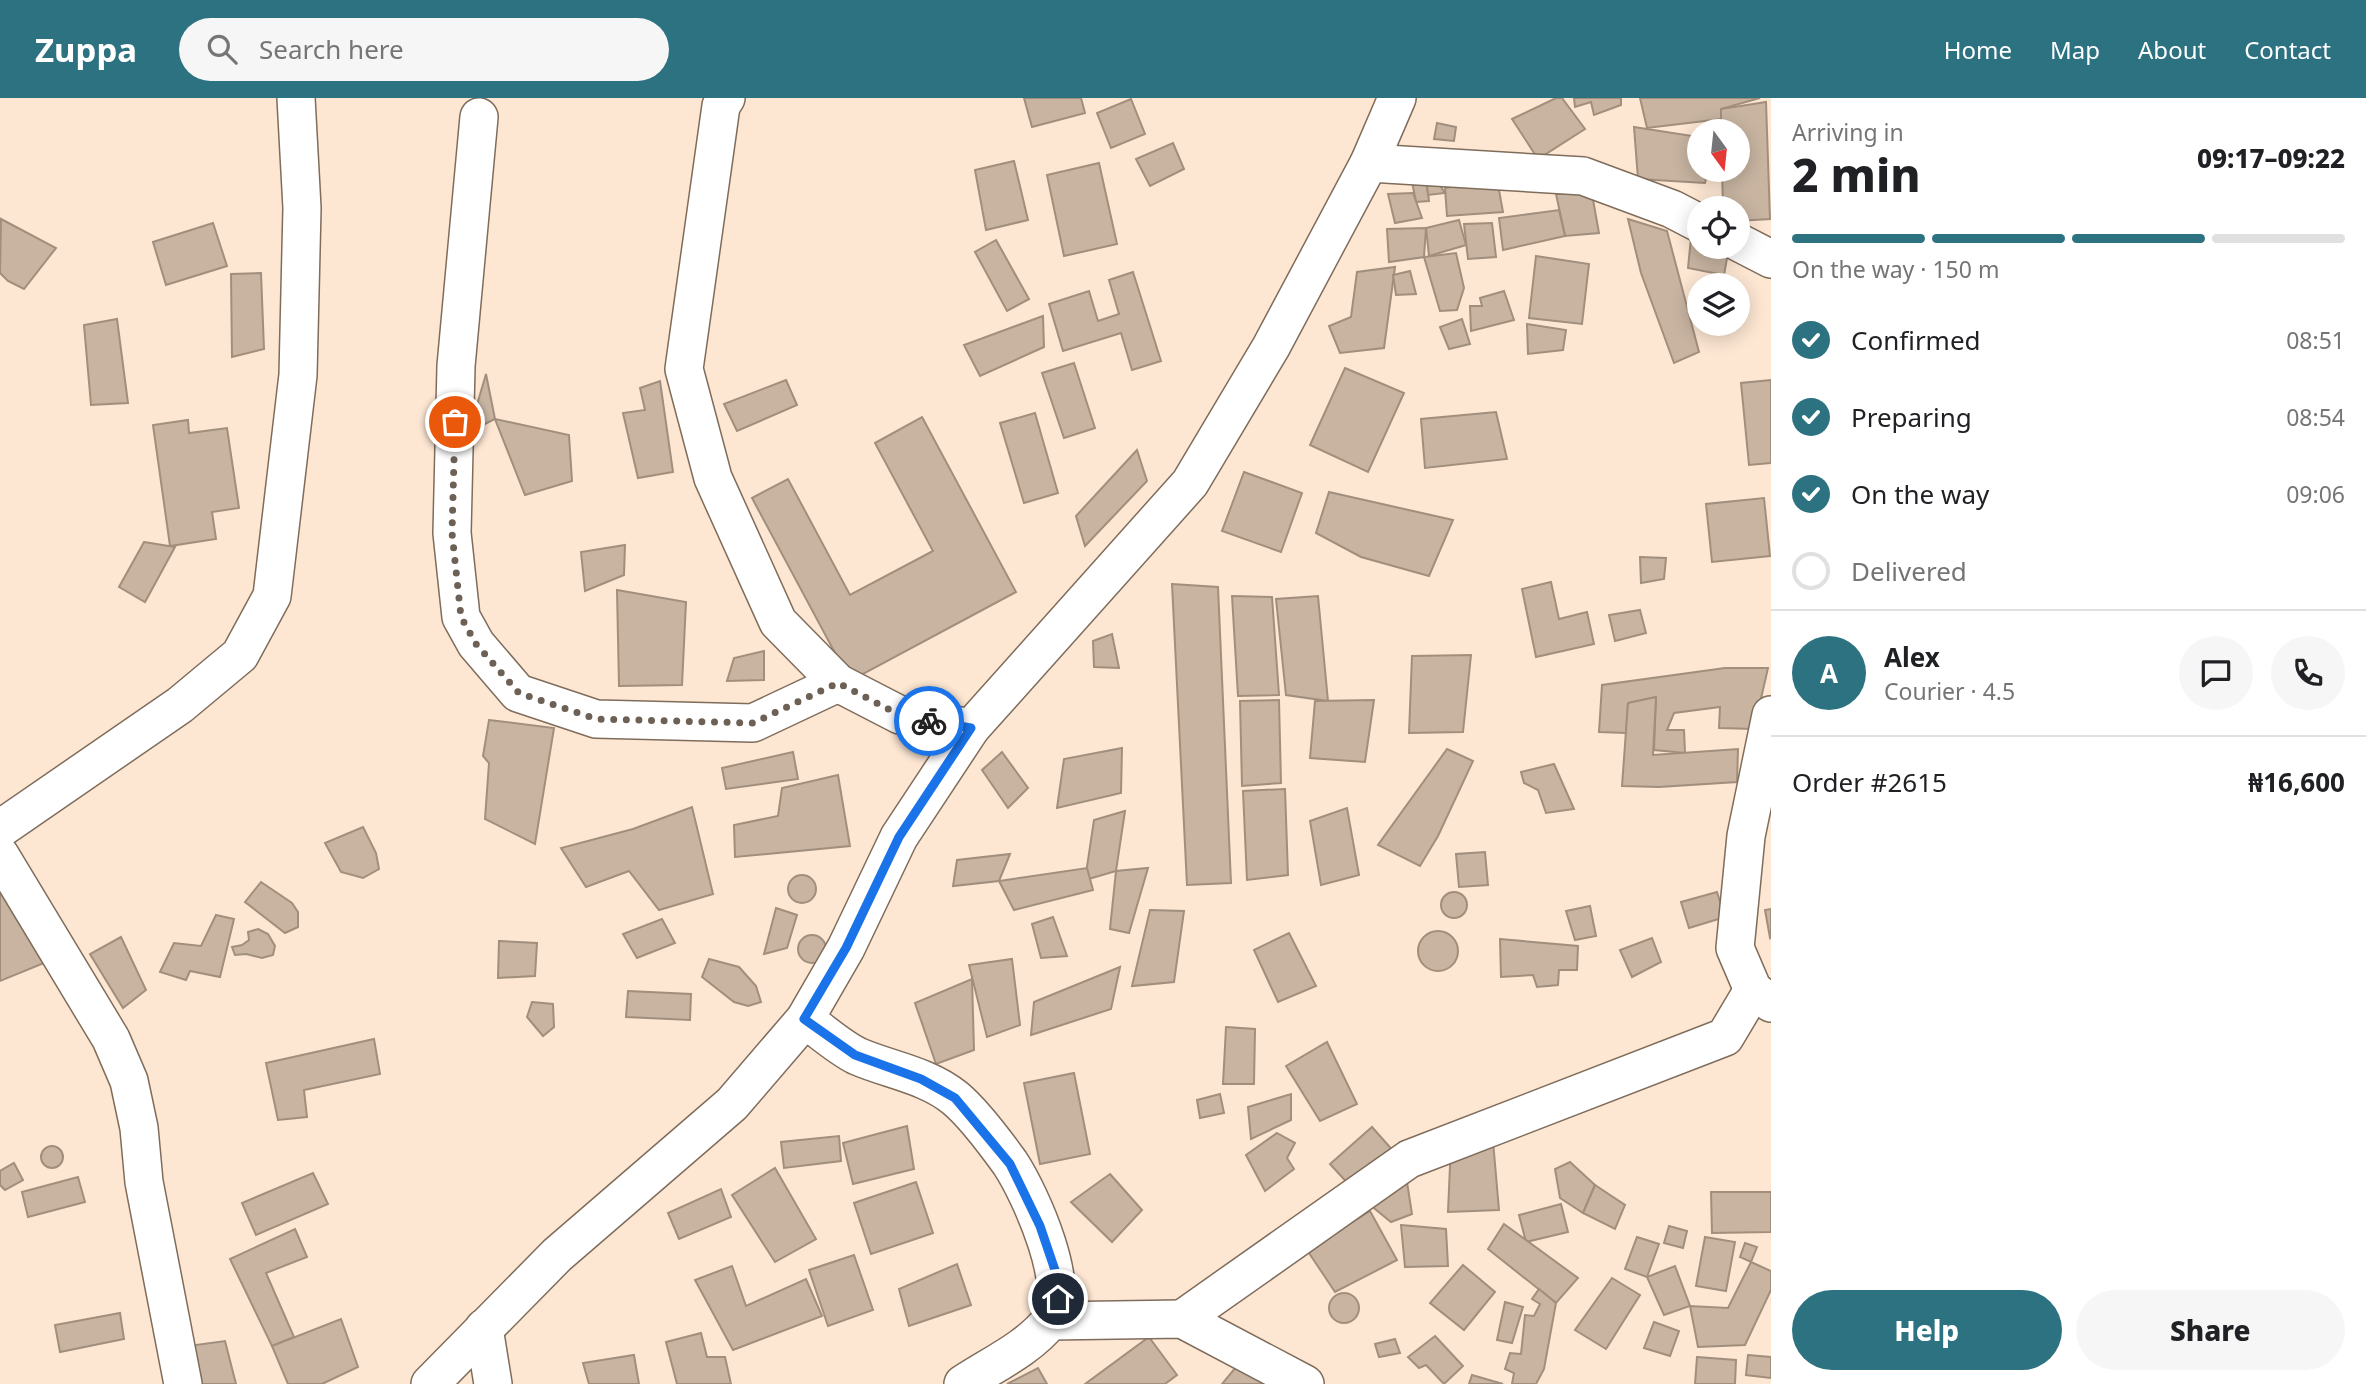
<!DOCTYPE html>
<meta charset="utf-8">
<style>
body{margin:0;font-family:"Noto Sans",sans-serif;background:#f6f6f6;color:#202124;height:100vh;display:flex;flex-direction:column;font-size:26px;white-space:nowrap}
*{box-sizing:border-box;margin:0}
p{font-size:23px;color:#757577}
.icon{flex:none;width:38px;height:38px;fill:none;stroke:currentColor;stroke-width:2;stroke-linecap:round;stroke-linejoin:round}
.map{position:relative;flex:1;overflow:hidden}
.drawer{display:flex;flex-direction:column;background:#fff;width:595px}
.drawer>*{flex:none}
.needle{width:46px;rotate:165deg}
.controls{position:absolute;left:1687px;top:21px;display:grid;gap:14px}
.controls a{display:grid;place-items:center;width:63px;height:63px;border-radius:50%;background:#fff;box-shadow:0 4px 18px #0003;font-size:35px}
.pin{position:absolute;display:grid;place-items:center;width:60px;height:60px;color:#fff;margin:-30px;border:4px solid #fff;border-radius:50%;box-shadow:0 2px 7px #0007}
.courier{position:absolute;display:grid;place-items:center;width:70px;height:70px;margin:-35px;border:5px solid #1a73e8;border-radius:50%;background:#fff;color:#222;box-shadow:0 2px 9px #0007}
.head em{font-style:normal;font-weight:800}
.head div{display:flex;flex-direction:column-reverse}
.head{display:flex;align-items:center;justify-content:space-between;height:119px;padding:0 21px}
h1{font-size:46px;font-weight:800;line-height:52px}
.bar{display:grid;grid-template-columns:repeat(4,1fr);gap:10px 7px;align-content:center;height:84px;padding:0 21px}
.bar i{height:9px;border-radius:5px;background:#e0e0e0}
.bar .current{background:#2d7281}
.bar p{grid-column:span 4}
.line{display:flex;align-items:center;gap:18px;padding:0 21px;border-top:2px solid #e0e0e0}
.line div{flex:1}
.round{display:grid;place-items:center;flex:none;width:74px;height:74px;border-radius:37px;background:#f6f6f6}
ol{padding:0 21px;list-style:none}
li{display:flex;align-items:center;gap:21px;height:77px}
li p{margin-inline-start:auto}
li .icon{padding:7px;border-radius:50%;background:#2d7281;color:#fff;stroke-width:4}
li:last-child{color:#757577}
li i{width:38px;height:38px;border:4px solid #e0e0e0;border-radius:50%}
.primary-button{display:flex;gap:14px;margin-top:auto;padding:14px 21px}
.primary-button a{flex:1;height:80px;border-radius:42px;background:#2d7281;color:#fff;font-size:28px;font-weight:800;line-height:80px;text-align:center}
.primary-button a+a{background:#f6f6f6;color:#202124}
header{display:flex;align-items:center;gap:42px;box-sizing:border-box;height:98px;padding:0 35px;background:#2d7281;color:#fff}
header strong{font-size:33px}
nav{display:flex;gap:38px;margin-inline-start:auto;font-size:24px}
.search{width:490px;height:63px;background:#f6f6f6;display:flex;align-items:center;gap:18px;box-sizing:border-box;padding:0 24px;border-radius:38px;color:#757577;font-size:26px}
main{display:flex;flex:1;min-height:0}
.map>svg:first-child{display:block}
.building{fill:#c8b4a1;stroke:#a28e7c;stroke-width:2}
.lines{fill:none;stroke-linecap:round;stroke-linejoin:round}
.minor-casing{stroke:#7f6c5b;stroke-width:40}
.minor{stroke:#fff;stroke-width:37}
.done{stroke:#6d6055;stroke-width:7;stroke-dasharray:0 12.6}
.route{stroke:#1a73e8;stroke-width:9}
</style>
<header>
<strong>Zuppa</strong>
<div class="search"><svg class="icon" aria-label="search" viewBox="0 0 24 24"><circle cx="10" cy="10" r="6"/><path d="M15 15l6 6"/></svg>Search here</div>
<nav><a>Home</a><a>Map</a><a>About</a><a>Contact</a></nav>
</header>
<main>
<div class="map">
<svg width="1771" height="1286" viewBox="0 0 1771 1286">
<rect width="100%" height="100%" fill="#fde7d3"/>
<!-- building -->
<g class="building">
<polygon points="1024,0 1081,0 1085,15 1032,29"/>
<polygon points="1556,0 1562,0 1585,31 1538,61 1512,21"/>
<polygon points="1574,0 1621,0 1621,7 1594,17 1591,4 1575,9"/>
<polygon points="1640,0 1760,0 1721,11 1721,21 1647,30"/>
<polygon points="1131,1 1145,36 1111,50 1097,15"/>
<polygon points="1766,4 1770,121 1738,123 1738,110 1723,110 1722,72 1738,72 1738,33 1721,33 1721,11"/>
<polygon points="1437,25 1456,29 1454,43 1434,41"/>
<polygon points="1634,29 1699,39 1699,72 1708,72 1705,85 1638,81"/>
<polygon points="1173,45 1184,71 1150,88 1136,61"/>
<polygon points="1014,63 1028,122 986,132 975,72"/>
<polygon points="1099,65 1117,146 1064,158 1047,77"/>
<polygon points="1497,81 1503,114 1447,118 1445,90"/>
<polygon points="1412,84 1427,87 1429,103 1416,104"/>
<polygon points="1439,86 1445,95 1428,97 1427,87"/>
<polygon points="1413,95 1422,120 1395,125 1388,96"/>
<polygon points="1556,96 1592,96 1599,135 1565,138"/>
<polygon points="1559,112 1565,138 1503,152 1499,120"/>
<polygon points="1,121 56,150 24,191 8,183 0,175"/>
<polygon points="1628,121 1667,133 1699,254 1674,265 1641,175"/>
<polygon points="1459,122 1466,147 1429,158 1426,130"/>
<polygon points="213,125 227,168 166,187 153,144"/>
<polygon points="1492,125 1496,159 1468,161 1464,126"/>
<polygon points="1426,130 1424,159 1389,164 1387,131"/>
<polygon points="1691,140 1699,142 1699,149 1729,149 1724,177 1688,170"/>
<polygon points="996,142 1029,201 1007,213 975,154"/>
<polygon points="1456,155 1464,190 1457,212 1440,213 1424,159"/>
<polygon points="1536,158 1589,166 1582,226 1529,220"/>
<polygon points="1395,169 1384,250 1340,255 1329,228 1351,219 1357,174"/>
<polygon points="1410,173 1416,196 1396,197 1393,177"/>
<polygon points="1133,174 1161,263 1132,272 1121,235 1063,253 1049,206 1089,193 1098,223 1119,216 1109,182"/>
<polygon points="261,175 264,251 232,259 231,176"/>
<polygon points="1504,193 1514,222 1471,233 1470,208 1482,208 1480,200"/>
<polygon points="1043,218 1044,249 980,278 964,247"/>
<polygon points="117,221 128,305 91,307 84,227"/>
<polygon points="1462,221 1470,246 1449,251 1440,229"/>
<polygon points="1527,226 1566,232 1563,252 1528,256"/>
<polygon points="1074,265 1095,330 1064,340 1042,275"/>
<polygon points="1345,270 1404,295 1368,374 1310,347"/>
<polygon points="486,276 495,321 469,334"/>
<polygon points="786,282 797,307 737,333 724,306"/>
<polygon points="1771,282 1771,365 1749,367 1741,285"/>
<polygon points="660,283 673,374 638,380 623,315 645,312 640,290"/>
<polygon points="1496,314 1507,361 1425,370 1421,321"/>
<polygon points="1035,315 1058,395 1024,405 1000,325"/>
<polygon points="922,319 1016,494 850,583 752,400 788,381 850,497 933,453 875,345"/>
<polygon points="495,321 569,337 572,383 525,397"/>
<polygon points="188,322 189,335 227,330 239,410 212,414 216,441 170,448 153,327"/>
<polygon points="1137,352 1147,383 1085,448 1076,418"/>
<polygon points="1244,374 1302,395 1281,454 1222,433"/>
<polygon points="1329,394 1453,422 1429,478 1361,459 1316,435"/>
<polygon points="1764,400 1770,458 1712,464 1706,406"/>
<polygon points="144,444 175,449 145,504 119,489"/>
<polygon points="625,447 624,477 585,493 581,454"/>
<polygon points="1640,459 1666,460 1664,481 1641,485"/>
<polygon points="1551,484 1559,521 1587,514 1594,546 1536,559 1522,491"/>
<polygon points="1172,486 1218,489 1231,785 1187,787"/>
<polygon points="617,492 686,504 682,587 619,588"/>
<polygon points="1232,498 1272,499 1279,597 1238,598"/>
<polygon points="1318,498 1328,603 1286,597 1276,501"/>
<polygon points="1640,512 1646,535 1615,543 1609,517"/>
<polygon points="1112,536 1119,570 1094,569 1093,543"/>
<polygon points="764,553 764,582 727,583 734,560"/>
<polygon points="1471,557 1463,634 1409,635 1412,558"/>
<polygon points="1725,570 1768,570 1754,631 1719,630 1720,609 1674,615 1667,632 1684,632 1685,655 1654,652 1656,599 1628,605 1626,635 1599,634 1602,587"/>
<polygon points="1656,599 1653,657 1738,651 1737,684 1659,689 1622,688 1628,605"/>
<polygon points="1279,602 1281,685 1242,688 1240,603"/>
<polygon points="1374,602 1365,664 1310,660 1315,603"/>
<polygon points="489,622 554,630 535,746 485,721 489,665 483,658"/>
<polygon points="1122,650 1121,695 1057,710 1064,661"/>
<polygon points="1447,651 1473,663 1438,738 1420,768 1378,747"/>
<polygon points="793,654 798,681 726,691 722,670"/>
<polygon points="1002,654 1028,690 1008,710 982,672"/>
<polygon points="1554,666 1574,711 1546,715 1538,692 1524,685 1521,674"/>
<polygon points="838,677 850,748 735,759 734,727 778,718 782,690"/>
<polygon points="1285,691 1288,777 1247,782 1243,693"/>
<polygon points="692,709 713,796 659,812 629,773 586,789 561,750 633,731"/>
<polygon points="1347,710 1359,777 1321,787 1310,723"/>
<polygon points="1125,713 1116,773 1085,782 1094,722"/>
<polygon points="363,729 376,755 379,771 363,780 341,774 325,745"/>
<polygon points="1485,754 1488,787 1459,789 1456,756"/>
<polygon points="1010,756 999,783 953,788 957,762"/>
<polygon points="1087,770 1093,792 1014,812 999,783"/>
<polygon points="1148,770 1129,835 1110,831 1116,773"/>
<circle cx="802" cy="791" r="14"/>
<polygon points="261,784 292,805 298,814 298,829 285,835 245,804"/>
<polygon points="5,793 44,865 0,883 0,795"/>
<circle cx="1454" cy="807" r="13"/>
<polygon points="1717,794 1725,819 1689,830 1681,804"/>
<polygon points="1590,808 1596,838 1575,842 1566,813"/>
<polygon points="776,810 797,817 787,850 764,856"/>
<polygon points="1771,811 1771,839 1770,840 1765,812"/>
<polygon points="1150,812 1184,813 1174,884 1132,888"/>
<polygon points="216,817 234,821 220,879 190,873 186,882 160,874 174,845 201,848"/>
<polygon points="1053,819 1067,858 1041,860 1032,826"/>
<polygon points="662,821 675,845 637,860 623,836"/>
<polygon points="258,831 268,836 275,848 273,857 262,860 246,856 235,857 232,849 242,847 249,842 248,834"/>
<circle cx="1438" cy="853" r="20"/>
<polygon points="1289,835 1316,888 1278,904 1254,852"/>
<circle cx="812" cy="851" r="14"/>
<polygon points="121,839 146,892 123,910 90,856"/>
<polygon points="1652,840 1661,864 1632,879 1620,852"/>
<polygon points="1500,841 1578,848 1577,872 1559,872 1558,887 1537,889 1533,877 1501,879"/>
<polygon points="499,843 537,845 535,878 498,880"/>
<polygon points="709,861 739,869 756,888 761,904 748,908 734,904 702,879"/>
<polygon points="1012,861 1020,927 987,939 969,867"/>
<polygon points="1120,869 1111,911 1031,937 1034,904"/>
<polygon points="972,881 974,952 936,966 915,905"/>
<polygon points="628,893 691,896 690,922 626,919"/>
<polygon points="532,904 553,906 554,929 543,938 527,919"/>
<polygon points="1226,929 1255,931 1254,986 1223,986"/>
<polygon points="374,941 380,976 304,992 307,1019 278,1022 266,965"/>
<polygon points="1327,944 1357,1006 1320,1023 1286,968"/>
<polygon points="1074,975 1090,1056 1040,1066 1024,985"/>
<polygon points="1220,996 1224,1015 1200,1020 1197,1002"/>
<polygon points="1291,996 1291,1022 1251,1041 1248,1009"/>
<polygon points="907,1028 914,1071 853,1086 843,1045"/>
<polygon points="1372,1029 1395,1055 1353,1091 1330,1066"/>
<polygon points="1277,1035 1295,1045 1287,1060 1294,1071 1265,1093 1246,1057"/>
<polygon points="839,1038 841,1063 784,1070 781,1044"/>
<polygon points="1493,1043 1499,1112 1448,1114 1451,1045"/>
<circle cx="52" cy="1059" r="11"/>
<polygon points="1570,1064 1595,1087 1583,1115 1560,1100 1555,1071"/>
<polygon points="14,1065 23,1082 5,1092 0,1087 0,1073"/>
<polygon points="775,1070 816,1141 775,1164 732,1097"/>
<polygon points="313,1075 328,1106 256,1137 242,1105"/>
<polygon points="1110,1076 1142,1112 1112,1144 1071,1104"/>
<polygon points="78,1079 85,1104 28,1119 22,1094"/>
<polygon points="916,1084 933,1135 871,1156 854,1105"/>
<polygon points="1407,1084 1412,1116 1391,1124 1359,1098"/>
<polygon points="1595,1087 1625,1107 1615,1131 1583,1115"/>
<polygon points="721,1091 731,1119 679,1141 668,1115"/>
<polygon points="1711,1094 1771,1094 1771,1134 1712,1135"/>
<polygon points="1561,1106 1568,1134 1526,1144 1519,1117"/>
<polygon points="1370,1113 1397,1162 1335,1194 1307,1152"/>
<polygon points="1504,1126 1578,1180 1556,1205 1488,1151"/>
<polygon points="1401,1127 1446,1131 1448,1168 1405,1169"/>
<polygon points="1669,1128 1687,1133 1683,1150 1664,1145"/>
<polygon points="295,1131 307,1159 266,1175 294,1239 272,1248 230,1161"/>
<polygon points="1637,1139 1659,1146 1647,1179 1625,1171"/>
<polygon points="1705,1139 1735,1144 1726,1193 1696,1188"/>
<polygon points="1745,1145 1757,1149 1751,1164 1740,1159"/>
<polygon points="854,1157 873,1212 828,1228 809,1172"/>
<polygon points="1751,1164 1771,1173 1771,1192 1745,1247 1698,1249 1690,1208 1728,1210"/>
<polygon points="957,1166 971,1207 909,1228 899,1191"/>
<polygon points="1463,1167 1495,1194 1464,1232 1430,1205"/>
<polygon points="732,1168 746,1208 806,1181 822,1218 733,1252 695,1182"/>
<polygon points="1675,1168 1690,1208 1664,1217 1647,1179"/>
<polygon points="1612,1180 1640,1197 1606,1251 1575,1232"/>
<polygon points="1539,1191 1556,1205 1544,1271 1536,1286 1512,1286 1514,1275 1505,1271 1510,1255 1521,1256 1525,1217 1534,1218 1540,1206 1532,1201"/>
<circle cx="1344" cy="1210" r="15"/>
<polygon points="1505,1204 1523,1209 1512,1245 1497,1242"/>
<polygon points="120,1215 124,1241 60,1254 55,1227"/>
<polygon points="341,1221 358,1269 322,1286 288,1286 272,1248"/>
<polygon points="1654,1224 1679,1233 1670,1258 1644,1250"/>
<polygon points="701,1235 707,1259 725,1259 731,1286 677,1286 666,1244"/>
<polygon points="1435,1238 1463,1268 1444,1286 1426,1267 1419,1270 1408,1259"/>
<polygon points="1149,1239 1177,1277 1165,1286 1085,1286"/>
<polygon points="1395,1241 1400,1255 1379,1259 1375,1246"/>
<polygon points="225,1243 236,1286 200,1286 188,1248"/>
<polygon points="634,1257 639,1286 589,1286 583,1265"/>
<polygon points="1246,1257 1282,1286 1222,1286"/>
<polygon points="1748,1257 1771,1259 1771,1280 1746,1277"/>
<polygon points="1697,1259 1736,1262 1735,1286 1695,1286"/>
<polygon points="1038,1270 1047,1286 1007,1286"/>
<polygon points="1472,1277 1503,1286 1469,1286"/>
</g>
<g class="lines">
<defs>
<g id="minor">
<polyline points="726,0 721,8 684,271 713,380 778,524 838,585 900,617 971,630"/>
<polyline points="479,19 456,268 452,435 461,519 476,546 518,595 596,621 753,625 838,585"/>
<polyline points="1369,65 1583,78 1672,111 1699,125"/>
<polyline points="1738,144 1771,161"/>
<polyline points="0,731 180,607 240,557 272,498 298,277 302,110 296,0"/>
<polyline points="0,757 111,941 129,983 139,1030 144,1084 183,1286"/>
<polyline points="1771,905 1753,892 1735,850 1746,738 1771,617"/>
<path d="M805 921C821 933 839 949 857 958 889 972 927 977 955 1000 972 1014 997 1047 1010 1065 1030 1095 1074 1192 1049 1224 1029 1250 990 1268 963 1286"/>
<polyline points="1182,1221 1409,1061 1725,939 1753,892"/>
<polyline points="1050,1223 1182,1221 1305,1286"/>
<polyline points="484,1230 493,1286"/>
<polyline points="430,1286 557,1157 732,1006 805,921 846,850 899,739 971,630 1190,385 1271,249 1369,65 1397,0"/>
</g>
</defs>
<!-- minor casing -->
<use href="#minor" class="minor-casing"/>
<!-- minor -->
<use href="#minor" class="minor"/>
</g>
<g class="lines">
<!-- done -->
<polyline class="done" points="455,324 452,435 461,519 476,546 519,595 596,621 753,625 838,585 900,617 929,623"/>
<!-- route -->
<polyline class="route" points="929,623 971,630 899,739 846,850 804,921 855,957 921,981 955,1000 1010,1066 1040,1128 1057,1178 1058,1201"/>
</g>
</svg>
<div class="controls">
<a><svg class="needle" viewBox="-14 -14 28 28"><path d="M0-13l5 13h-10z" fill="#e53935"/><path d="M0 13l5-13h-10z" fill="#757577"/></svg></a>
<a><svg class="icon" aria-label="locate" viewBox="0 0 24 24"><circle cx="12" cy="12" r="6"/><path d="M12 2v4M12 18v4M2 12h4M18 12h4"/></svg></a>
<a><svg class="icon" aria-label="layers" viewBox="0 0 24 24"><path d="M12 4l9 5-9 5-9-5zM3 14l9 5 9-5"/></svg></a>
</div>
<div class="pin" style="left:455px;top:324px;background:#ea580c"><svg class="icon" aria-label="bag" viewBox="0 0 24 24"><path d="M5 8h14l-1 12H6zM9 8a3 3 0 0 1 6 0"/></svg></div>
<div class="pin" style="left:1058px;top:1201px;background:#1f2937"><svg class="icon" aria-label="home" viewBox="0 0 24 24"><path d="M3 11l9-7 9 7M6 9v11h12V9"/></svg></div>
<div class="courier" style="left:929px;top:623px"><svg class="icon" aria-label="bike" viewBox="0 0 24 24"><circle cx="6" cy="16" r="4"/><circle cx="18" cy="16" r="4"/><path d="M6 16l4-8h5l3 8M10 8l3 8H6M13 5h3"/></svg></div>
</div>
<section class="drawer">
<div class="head"><div><h1>2 min</h1><p>Arriving in</p></div><em>09:17–09:22</em></div>
<div class="bar"><i class="current"></i><i class="current"></i><i class="current"></i><i></i><p>On the way · 150 m</p></div>
<ol>
<li><svg class="icon" aria-label="check" viewBox="0 0 24 24"><path d="M5 12l5 5 9-10"/></svg>Confirmed<p>08:51</p></li>
<li><svg class="icon" aria-label="check" viewBox="0 0 24 24"><path d="M5 12l5 5 9-10"/></svg>Preparing<p>08:54</p></li>
<li><svg class="icon" aria-label="check" viewBox="0 0 24 24"><path d="M5 12l5 5 9-10"/></svg>On the way<p>09:06</p></li>
<li><i></i>Delivered</li>
</ol>
<div class="line" style="height:126px"><b class="round" style="background:#2d7281;color:#fff">A</b><div><b>Alex</b><p>Courier · 4.5</p></div><a class="round"><svg class="icon" aria-label="chat" viewBox="0 0 24 24"><path d="M4 5h16v11H9l-5 4z"/></svg></a><a class="round"><svg class="icon" aria-label="phone" viewBox="0 0 24 24"><path d="M5 4h4l2 5-3 2q2 4 5 5l2-3 5 2v4C11 20 4 13 5 4z"/></svg></a></div>
<div class="line" style="height:91px"><div>Order #2615</div><b>₦16,600</b></div>
<div class="primary-button"><a>Help</a><a>Share</a></div>
</section>
</main>
